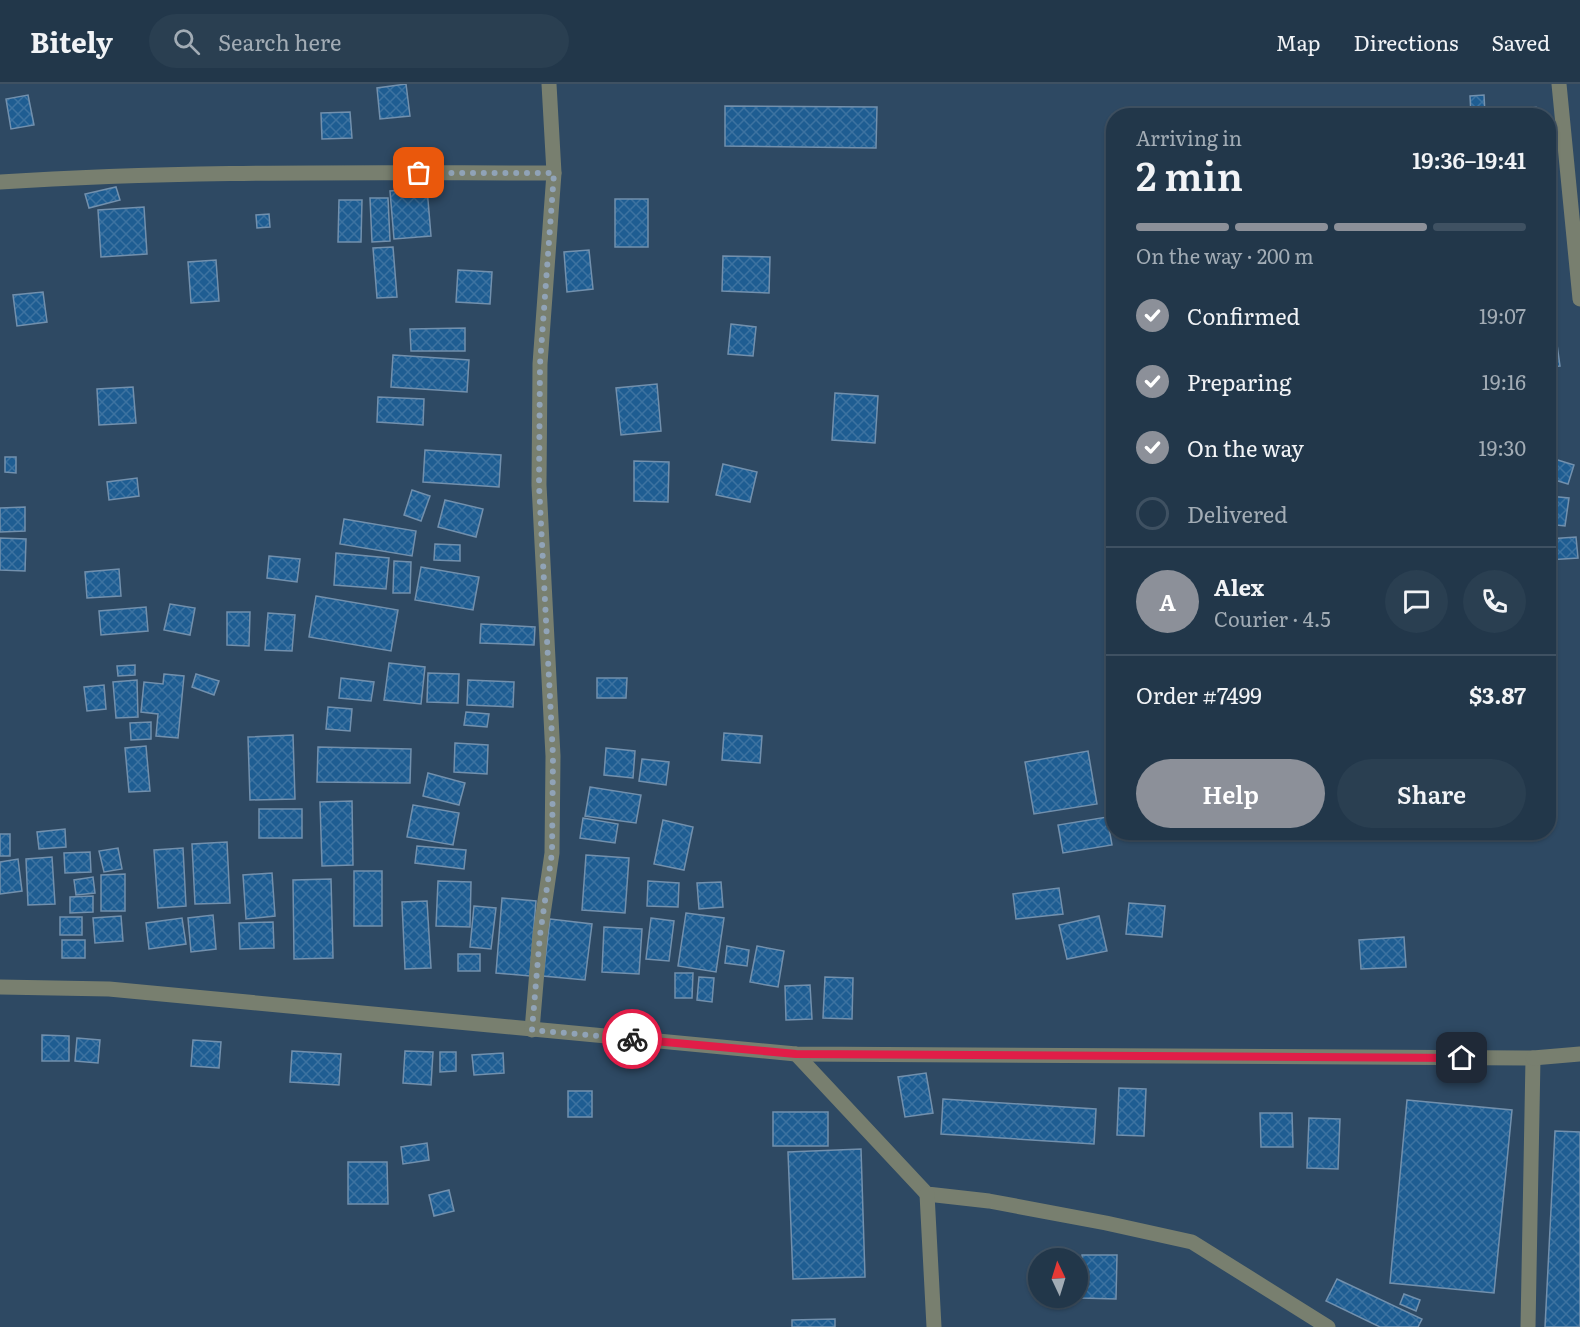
<!DOCTYPE html>
<meta charset="utf-8">
<style>
body{margin:0;font-family:Literata,serif;background:#2a3f51;color:#f1f3f6;height:100vh;display:flex;flex-direction:column;font-size:22px;white-space:nowrap}
*{box-sizing:border-box;margin:0}
p{font-size:20px;color:#a2acb5}
.icon{flex:none;width:33px;height:33px;fill:none;stroke:currentColor;stroke-width:2;stroke-linecap:round;stroke-linejoin:round}
.map{position:relative;flex:1;overflow:hidden}
.panel{position:absolute;left:1106px;top:24px;width:450px;height:732px;display:flex;flex-direction:column;background:#22374a;border-radius:24px;box-shadow:0 2px 4px #0004,0 0 0 2px #3f5162}
.panel>*{flex:none}
.needle{width:39px;rotate:356deg}
.tools{position:absolute;left:1028px;top:1164px;display:grid;gap:12px}
.tools a{display:grid;place-items:center;width:60px;height:60px;border-radius:50%;background:#22374a;box-shadow:0 2px 4px #0004,0 0 0 2px #3f5162;font-size:30px}
.pin{position:absolute;display:grid;place-items:center;width:51px;height:51px;color:#fff;margin:-26px;border-radius:12px;box-shadow:0 3px 9px #0006}
.courier{position:absolute;display:grid;place-items:center;width:60px;height:60px;margin:-30px;border:4px solid #e11d48;border-radius:50%;background:#fff;color:#222;box-shadow:0 2px 8px #0007}
.head em{font-style:normal;font-weight:600}
.head div{display:flex;flex-direction:column-reverse}
.head{display:flex;align-items:center;justify-content:space-between;height:102px;padding:0 30px}
h1{font-size:39px;font-weight:600;line-height:45px}
.bar{display:grid;grid-template-columns:repeat(4,1fr);gap:9px 6px;align-content:center;height:72px;padding:0 30px}
.bar i{height:8px;border-radius:4px;background:#3f5162}
.bar .active{background:#8c9099}
.bar p{grid-column:span 4}
.line{display:flex;align-items:center;gap:15px;padding:0 30px;border-top:2px solid #3f5162}
.line div{flex:1}
.round{display:grid;place-items:center;flex:none;width:63px;height:63px;border-radius:32px;background:#2a3f51}
ol{padding:0 30px;list-style:none}
li{display:flex;align-items:center;gap:18px;height:66px}
li p{margin-inline-start:auto}
li .icon{padding:6px;border-radius:50%;background:#8c9099;color:#fff;stroke-width:4}
li:last-child{color:#a2acb5}
li i{width:33px;height:33px;border:3px solid #3f5162;border-radius:50%}
.cta{display:flex;gap:12px;margin-top:auto;padding:12px 30px}
.cta a{flex:1;height:69px;border-radius:36px;background:#8c9099;color:#fff;font-size:24px;font-weight:600;line-height:69px;text-align:center}
.cta a+a{background:#2a3f51;color:#f1f3f6}
header{display:flex;align-items:center;gap:36px;box-sizing:border-box;height:84px;padding:0 30px;background:#22374a;border-bottom:2px solid #3f5162}
header strong{font-size:28px}
nav{display:flex;gap:33px;margin-inline-start:auto;font-size:21px}
.search{width:420px;height:54px;background:#2a3f51;display:flex;align-items:center;gap:15px;box-sizing:border-box;padding:0 21px;border-radius:33px;color:#a2acb5;font-size:22px}
.map>svg:first-child{display:block}
.building{fill:url(#building-cross-hatch);stroke:#7290ad;stroke-width:1.5}
.lines{fill:none;stroke-linecap:round;stroke-linejoin:round}
.minor{stroke:#787f6f;stroke-width:15}
.done{stroke:#90a3b7;stroke-width:6;stroke-dasharray:0 10.8}
.route{stroke:#e11d48;stroke-width:8}
</style>
<header>
<strong>Bitely</strong>
<div class="search"><svg class="icon" aria-label="search" viewBox="0 0 24 24"><circle cx="10" cy="10" r="6"/><path d="M15 15l6 6"/></svg>Search here</div>
<nav><a>Map</a><a>Directions</a><a>Saved</a></nav>
</header>
<div class="map">
<svg width="1580" height="1243" viewBox="0 0 1580 1243">
<defs>
<pattern id="building-cross-hatch" width="8" height="8" patternUnits="userSpaceOnUse" patternTransform="scale(1.5)"><rect width="8" height="8" fill="#1e5d92"/><path d="M0 0l8 8M0 8l8-8" fill="none" stroke="#3d73a1"/></pattern>
</defs>
<rect width="100%" height="100%" fill="#2e4963"/>
<!-- building -->
<g class="building">
<polygon points="406,0 410,32 380,35 377,4"/>
<polygon points="28,11 34,41 11,45 6,15"/>
<polygon points="1484,11 1485,30 1471,31 1470,12"/>
<polygon points="725,22 877,23 876,64 725,62"/>
<polygon points="1536,23 1538,32 1497,32 1497,30"/>
<polygon points="350,28 352,54 322,55 321,29"/>
<polygon points="116,103 120,116 89,124 85,110"/>
<polygon points="427,104 431,152 394,155 390,107"/>
<polygon points="370,114 388,114 390,157 372,158"/>
<rect x="615" y="115" width="33" height="48"/>
<polygon points="339,116 362,116 361,158 338,158"/>
<polygon points="144,123 147,170 101,173 98,126"/>
<polygon points="269,130 270,143 257,144 256,131"/>
<polygon points="393,163 397,213 377,214 373,164"/>
<polygon points="589,166 593,205 567,208 564,168"/>
<polygon points="723,172 770,173 769,209 722,207"/>
<polygon points="216,176 219,217 191,219 188,178"/>
<polygon points="458,186 492,188 490,220 456,218"/>
<polygon points="43,208 47,238 17,242 13,211"/>
<polygon points="731,240 756,243 753,272 728,270"/>
<polygon points="465,244 465,267 411,267 410,245"/>
<polygon points="1556,253 1560,282 1548,283 1548,254"/>
<polygon points="393,271 469,276 467,308 391,303"/>
<polygon points="657,300 661,347 621,351 616,304"/>
<polygon points="133,303 136,339 99,341 97,305"/>
<polygon points="835,309 878,312 875,359 832,356"/>
<polygon points="378,313 424,315 423,341 377,338"/>
<polygon points="425,366 501,371 499,403 423,398"/>
<polygon points="5,373 16,373 16,389 5,388"/>
<polygon points="1548,373 1574,381 1568,400 1548,394"/>
<polygon points="634,377 669,378 668,418 634,417"/>
<polygon points="723,380 757,388 750,418 716,411"/>
<polygon points="137,394 139,412 109,416 107,398"/>
<polygon points="412,406 430,412 421,437 404,431"/>
<polygon points="1548,412 1569,414 1565,442 1548,440"/>
<polygon points="445,416 483,425 476,453 438,443"/>
<polygon points="25,423 25,447 0,448 0,424"/>
<polygon points="344,435 416,447 412,472 340,460"/>
<polygon points="1576,453 1578,474 1548,476 1548,455"/>
<polygon points="0,454 26,455 25,487 0,486"/>
<polygon points="435,460 460,461 460,477 434,476"/>
<polygon points="336,469 389,474 386,505 334,501"/>
<polygon points="269,472 300,475 297,498 267,494"/>
<polygon points="394,477 411,478 410,509 393,509"/>
<polygon points="421,483 479,493 473,526 415,516"/>
<polygon points="119,485 121,512 87,514 85,488"/>
<polygon points="316,512 398,526 391,567 309,553"/>
<polygon points="170,520 195,524 190,551 164,546"/>
<polygon points="146,523 148,547 101,551 99,527"/>
<polygon points="227,528 250,528 249,562 227,561"/>
<polygon points="268,529 295,531 292,567 265,566"/>
<polygon points="481,540 535,543 534,561 480,559"/>
<polygon points="389,579 425,583 421,620 384,616"/>
<polygon points="135,581 135,591 118,592 117,582"/>
<polygon points="428,589 459,590 458,619 427,618"/>
<polygon points="164,590 184,592 178,654 156,652 158,630 141,628 144,598 163,600"/>
<polygon points="196,590 219,597 214,611 192,603"/>
<polygon points="341,594 374,598 371,617 339,614"/>
<polygon points="597,594 627,594 626,614 597,614"/>
<polygon points="137,596 138,633 116,634 113,598"/>
<polygon points="468,596 514,598 513,623 467,621"/>
<polygon points="104,601 106,625 87,627 84,603"/>
<polygon points="328,623 352,625 350,647 326,645"/>
<polygon points="466,628 489,630 487,643 464,641"/>
<polygon points="151,638 151,655 131,656 130,639"/>
<polygon points="724,649 762,652 760,679 722,676"/>
<polygon points="293,651 295,715 250,716 248,653"/>
<polygon points="455,659 488,661 487,690 454,688"/>
<polygon points="146,662 150,707 129,708 125,664"/>
<polygon points="318,663 411,665 410,699 317,698"/>
<polygon points="606,664 635,667 633,694 604,691"/>
<polygon points="1088,667 1097,720 1034,730 1025,678"/>
<polygon points="642,675 669,678 666,701 639,697"/>
<polygon points="428,689 465,699 459,721 423,712"/>
<polygon points="590,703 641,711 636,739 585,732"/>
<polygon points="352,717 353,781 322,782 320,718"/>
<polygon points="413,721 459,729 453,761 407,753"/>
<rect x="259" y="725" width="43" height="29"/>
<polygon points="1107,733 1112,761 1063,769 1058,741"/>
<polygon points="583,734 618,740 615,759 580,754"/>
<polygon points="663,736 693,743 684,786 654,780"/>
<polygon points="65,745 66,763 39,765 37,748"/>
<rect x="0" y="750" width="10" height="22"/>
<polygon points="227,758 230,819 195,820 192,760"/>
<polygon points="417,762 466,766 464,785 415,779"/>
<polygon points="118,764 122,785 104,788 99,767"/>
<polygon points="183,764 186,822 158,824 154,766"/>
<polygon points="90,768 91,788 65,789 64,769"/>
<polygon points="586,771 629,774 625,829 582,826"/>
<polygon points="52,773 55,820 28,821 26,775"/>
<polygon points="18,775 22,807 0,810 0,778"/>
<rect x="354" y="787" width="28" height="55"/>
<polygon points="272,789 275,832 246,835 243,791"/>
<polygon points="125,790 125,827 101,827 101,791"/>
<polygon points="93,793 95,809 76,811 74,796"/>
<polygon points="331,795 333,874 294,875 293,796"/>
<polygon points="438,797 471,798 470,843 436,842"/>
<polygon points="648,797 679,799 678,823 647,822"/>
<polygon points="721,798 723,823 699,825 697,799"/>
<polygon points="1059,804 1063,830 1016,835 1013,810"/>
<polygon points="93,812 93,828 70,829 70,813"/>
<polygon points="502,814 536,817 530,892 496,889"/>
<polygon points="427,817 431,884 405,885 402,818"/>
<polygon points="1129,819 1165,822 1162,853 1126,850"/>
<polygon points="474,822 496,824 491,865 470,863"/>
<polygon points="686,829 724,834 716,888 678,882"/>
<polygon points="213,831 216,865 191,868 188,834"/>
<polygon points="121,832 123,857 95,859 93,834"/>
<polygon points="1099,832 1107,867 1067,875 1059,841"/>
<rect x="60" y="833" width="22" height="18"/>
<polygon points="182,834 186,860 149,865 146,839"/>
<polygon points="651,834 674,837 669,877 646,875"/>
<polygon points="550,835 592,840 585,896 543,892"/>
<polygon points="273,838 274,864 240,865 239,839"/>
<polygon points="604,843 642,845 639,890 602,888"/>
<polygon points="1404,853 1406,883 1361,885 1359,856"/>
<rect x="62" y="856" width="23" height="18"/>
<polygon points="727,862 749,866 747,882 725,879"/>
<polygon points="757,862 784,867 778,903 750,898"/>
<rect x="458" y="870" width="22" height="17"/>
<polygon points="675,889 693,889 692,914 675,914"/>
<polygon points="699,893 714,894 712,918 697,916"/>
<polygon points="825,893 853,894 852,935 823,934"/>
<polygon points="810,901 812,935 786,936 785,902"/>
<polygon points="42,951 69,952 69,977 42,977"/>
<polygon points="77,954 100,956 98,979 75,977"/>
<polygon points="193,956 221,958 219,984 191,982"/>
<polygon points="292,967 341,970 339,1001 290,998"/>
<polygon points="405,967 433,968 431,1001 403,999"/>
<polygon points="440,968 456,968 456,987 440,988"/>
<polygon points="503,969 504,989 474,991 472,971"/>
<polygon points="926,989 933,1029 905,1033 898,993"/>
<polygon points="1119,1004 1146,1005 1144,1052 1117,1051"/>
<rect x="568" y="1007" width="24" height="26"/>
<polygon points="943,1015 1096,1025 1094,1060 941,1050"/>
<polygon points="1407,1016 1512,1026 1494,1209 1390,1199"/>
<rect x="773" y="1028" width="55" height="34"/>
<polygon points="1260,1029 1292,1029 1293,1063 1261,1063"/>
<polygon points="1309,1034 1340,1035 1338,1085 1307,1084"/>
<polygon points="1555,1047 1580,1048 1580,1243 1545,1243"/>
<polygon points="427,1059 429,1076 403,1080 401,1063"/>
<polygon points="861,1065 865,1193 793,1195 788,1068"/>
<polygon points="348,1078 387,1078 388,1120 348,1120"/>
<polygon points="449,1106 454,1127 434,1132 429,1111"/>
<polygon points="1082,1171 1117,1171 1116,1215 1081,1214"/>
<polygon points="1337,1195 1422,1235 1418,1243 1380,1243 1326,1217"/>
<polygon points="1404,1210 1420,1216 1416,1227 1400,1220"/>
<polygon points="835,1235 835,1243 792,1243 792,1236"/>
</g>
<g class="lines">
<!-- minor -->
<g class="minor">
<polyline points="1559,0 1580,215"/>
<path d="M0 98C184 86 369 89 554 89"/>
<polyline points="0,903 109,905 796,970 1533,974 1528,1243"/>
<polyline points="532,946 540,851 552,769 553,672 539,401 540,280 554,89 549,0"/>
<polyline points="796,970 927,1110 989,1117 1106,1139 1192,1158 1328,1243"/>
<polyline points="1533,974 1580,970"/>
<polyline points="927,1110 934,1243"/>
</g>
</g>
<g class="lines">
<!-- done -->
<polyline class="done" points="419,89 554,89 540,280 539,401 553,672 552,769 540,851 532,946 632,955"/>
<!-- route -->
<polyline class="route" points="632,955 796,970 1462,974"/>
</g>
</svg>
<div class="tools">
<a><svg class="needle" viewBox="-14 -14 28 28"><path d="M0-13l5 13h-10z" fill="#e53935"/><path d="M0 13l5-13h-10z" fill="#a2acb5"/></svg></a>
</div>
<div class="pin" style="left:419px;top:89px;background:#ea580c"><svg class="icon" aria-label="bag" viewBox="0 0 24 24"><path d="M5 8h14l-1 12H6zM9 8a3 3 0 0 1 6 0"/></svg></div>
<div class="pin" style="left:1462px;top:974px;background:#1f2937"><svg class="icon" aria-label="home" viewBox="0 0 24 24"><path d="M3 11l9-7 9 7M6 9v11h12V9"/></svg></div>
<div class="courier" style="left:632px;top:955px"><svg class="icon" aria-label="bike" viewBox="0 0 24 24"><circle cx="6" cy="16" r="4"/><circle cx="18" cy="16" r="4"/><path d="M6 16l4-8h5l3 8M10 8l3 8H6M13 5h3"/></svg></div>
<section class="panel">
<div class="head"><div><h1>2 min</h1><p>Arriving in</p></div><em>19:36–19:41</em></div>
<div class="bar"><i class="active"></i><i class="active"></i><i class="active"></i><i></i><p>On the way · 200 m</p></div>
<ol>
<li><svg class="icon" aria-label="check" viewBox="0 0 24 24"><path d="M5 12l5 5 9-10"/></svg>Confirmed<p>19:07</p></li>
<li><svg class="icon" aria-label="check" viewBox="0 0 24 24"><path d="M5 12l5 5 9-10"/></svg>Preparing<p>19:16</p></li>
<li><svg class="icon" aria-label="check" viewBox="0 0 24 24"><path d="M5 12l5 5 9-10"/></svg>On the way<p>19:30</p></li>
<li><i></i>Delivered</li>
</ol>
<div class="line" style="height:108px"><b class="round" style="background:#8c9099;color:#fff">A</b><div><b>Alex</b><p>Courier · 4.5</p></div><a class="round"><svg class="icon" aria-label="chat" viewBox="0 0 24 24"><path d="M4 5h16v11H9l-5 4z"/></svg></a><a class="round"><svg class="icon" aria-label="phone" viewBox="0 0 24 24"><path d="M5 4h4l2 5-3 2q2 4 5 5l2-3 5 2v4C11 20 4 13 5 4z"/></svg></a></div>
<div class="line" style="height:78px"><div>Order #7499</div><b>$3.87</b></div>
<div class="cta"><a>Help</a><a>Share</a></div>
</section>
</div>
